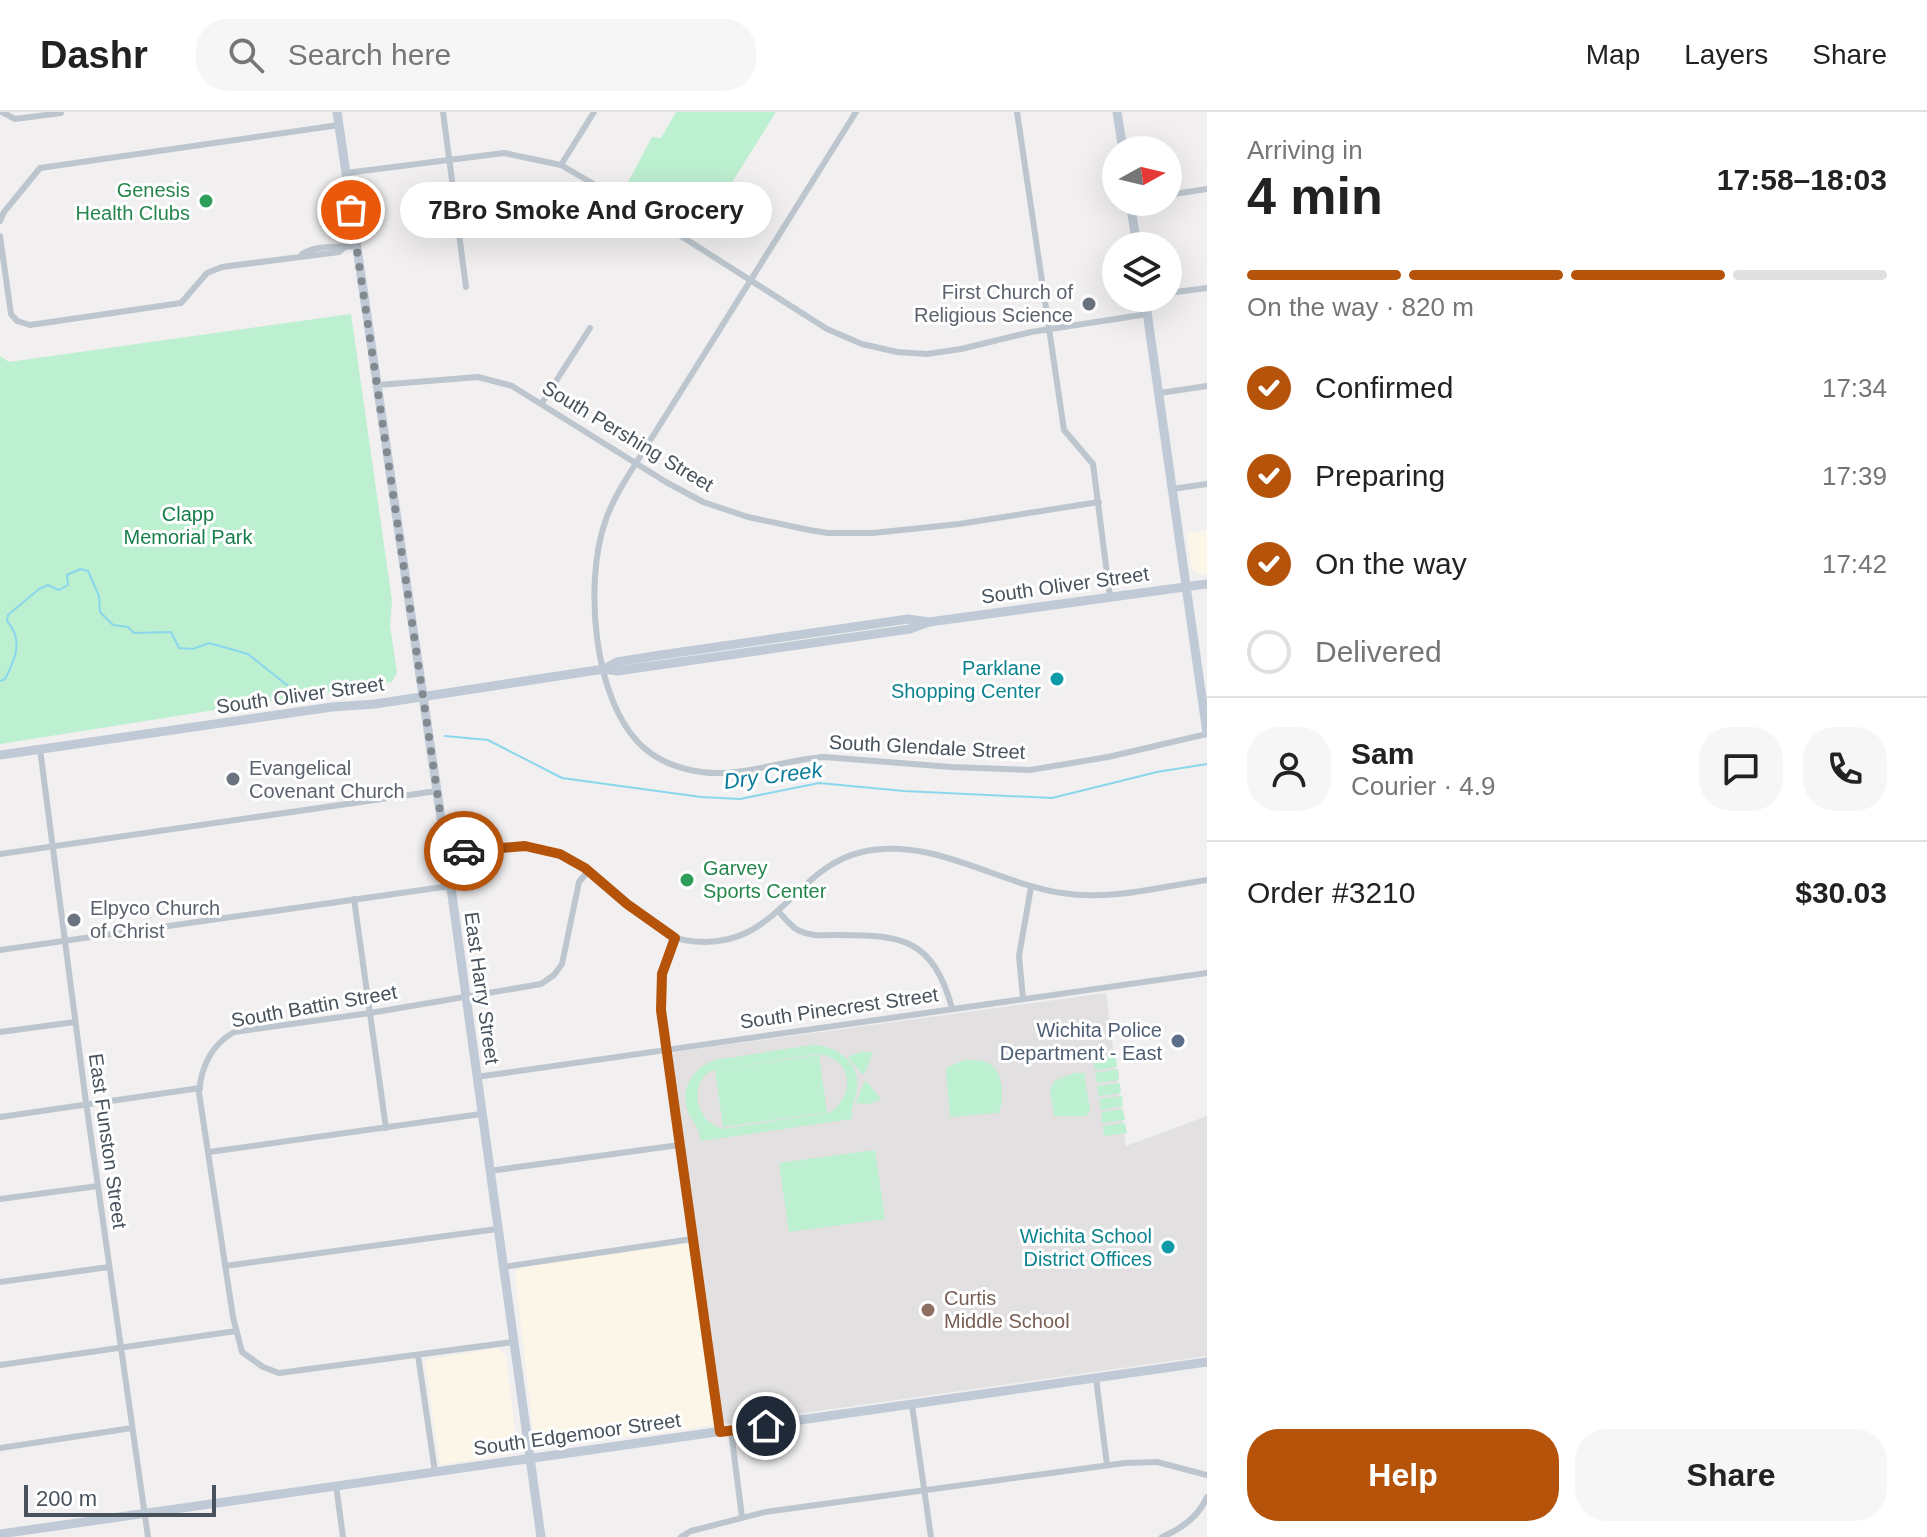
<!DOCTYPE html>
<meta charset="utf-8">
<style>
body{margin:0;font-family:Arial,sans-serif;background:#f6f6f6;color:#222;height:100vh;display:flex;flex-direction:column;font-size:30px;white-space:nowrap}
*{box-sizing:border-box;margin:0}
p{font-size:26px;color:#767676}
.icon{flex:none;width:44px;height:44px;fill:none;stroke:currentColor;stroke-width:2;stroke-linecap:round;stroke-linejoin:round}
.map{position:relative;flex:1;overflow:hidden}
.panel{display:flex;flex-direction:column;background:#fff;width:720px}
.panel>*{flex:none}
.needle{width:52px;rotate:82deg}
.controls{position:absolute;left:1102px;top:24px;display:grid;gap:16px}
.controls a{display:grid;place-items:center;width:80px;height:80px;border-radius:50%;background:#fff;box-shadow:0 8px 32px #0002;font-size:40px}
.scale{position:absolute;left:24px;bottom:20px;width:192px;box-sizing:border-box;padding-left:8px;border:4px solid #47525c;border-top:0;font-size:22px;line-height:28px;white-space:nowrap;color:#47525c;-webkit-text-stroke:6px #fff;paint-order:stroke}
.pin{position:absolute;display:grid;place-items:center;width:68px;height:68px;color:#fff;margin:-34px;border:4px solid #fff;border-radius:50%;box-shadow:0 2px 8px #0007}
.courier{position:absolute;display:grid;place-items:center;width:80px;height:80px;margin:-40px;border:6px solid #b45309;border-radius:50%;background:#fff;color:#222;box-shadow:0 2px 10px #0007}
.bubble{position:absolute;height:56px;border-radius:28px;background:#fff;box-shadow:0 8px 32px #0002;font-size:26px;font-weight:700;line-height:56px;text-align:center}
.summary em{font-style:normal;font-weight:700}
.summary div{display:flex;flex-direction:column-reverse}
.summary{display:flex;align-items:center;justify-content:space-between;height:136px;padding:0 40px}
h1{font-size:52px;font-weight:700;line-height:60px}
.bar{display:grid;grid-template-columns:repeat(4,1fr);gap:12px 8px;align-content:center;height:96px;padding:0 40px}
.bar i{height:10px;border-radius:6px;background:#e0e0e0}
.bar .selected{background:#b45309}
.bar p{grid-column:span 4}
.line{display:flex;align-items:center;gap:20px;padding:0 40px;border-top:2px solid #e0e0e0}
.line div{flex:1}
.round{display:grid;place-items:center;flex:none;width:84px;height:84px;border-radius:32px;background:#f6f6f6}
ol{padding:0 40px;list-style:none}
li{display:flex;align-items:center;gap:24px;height:88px}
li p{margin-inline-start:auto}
li .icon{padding:8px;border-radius:50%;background:#b45309;color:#fff;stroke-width:4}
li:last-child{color:#767676}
li i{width:44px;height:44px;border:4px solid #e0e0e0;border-radius:50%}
.button{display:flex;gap:16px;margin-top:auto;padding:16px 40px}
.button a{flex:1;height:92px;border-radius:32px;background:#b45309;color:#fff;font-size:32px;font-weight:700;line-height:92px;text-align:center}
.button a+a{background:#f6f6f6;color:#222}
header{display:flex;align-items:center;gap:48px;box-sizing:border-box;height:112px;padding:0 40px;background:#fff;border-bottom:2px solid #e0e0e0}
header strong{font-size:38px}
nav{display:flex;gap:44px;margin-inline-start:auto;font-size:28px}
.search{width:560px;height:72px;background:#f6f6f6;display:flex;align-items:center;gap:20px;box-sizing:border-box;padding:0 28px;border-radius:32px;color:#767676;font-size:30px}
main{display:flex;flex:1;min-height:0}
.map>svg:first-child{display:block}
.commercial{fill:#fcf6e8}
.education{fill:#e2e0e1}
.green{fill:#bdefd1;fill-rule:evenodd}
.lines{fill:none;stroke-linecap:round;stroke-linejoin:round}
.stream{stroke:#8ad7ec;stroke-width:2}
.street{stroke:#bdc6ce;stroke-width:6}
.secondary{stroke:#bfcad6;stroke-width:9}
.done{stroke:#82898f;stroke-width:8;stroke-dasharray:0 14.4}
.route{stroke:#b45309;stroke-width:10}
.leisure-dot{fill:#2e9e5b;stroke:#fff;stroke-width:3}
.worship-dot{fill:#6b7280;stroke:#fff;stroke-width:3}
.culture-dot{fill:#0f9aa8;stroke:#fff;stroke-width:3}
.service-dot{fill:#5c6f8a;stroke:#fff;stroke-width:3}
.education-dot{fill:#8d6e63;stroke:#fff;stroke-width:3}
.labels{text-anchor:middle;stroke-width:6;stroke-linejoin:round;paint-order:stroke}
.leisure-label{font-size:20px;fill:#27864d;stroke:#fff;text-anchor:end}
.worship-label{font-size:20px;fill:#5b616d;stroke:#fff;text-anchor:start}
.street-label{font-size:20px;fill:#47525c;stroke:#fff}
.park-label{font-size:20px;fill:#177e4b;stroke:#fff}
.culture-label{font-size:20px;fill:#0d838f;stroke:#fff;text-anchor:end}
.service-label{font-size:20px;fill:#4e5e75;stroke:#fff;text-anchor:end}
.education-label{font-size:20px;fill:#785e54;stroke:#fff;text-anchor:start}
.water-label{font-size:22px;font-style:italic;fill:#0c7d9b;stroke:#fff}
</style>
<header>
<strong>Dashr</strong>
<div class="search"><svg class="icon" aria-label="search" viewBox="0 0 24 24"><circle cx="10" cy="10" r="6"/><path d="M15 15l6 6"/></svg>Search here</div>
<nav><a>Map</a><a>Layers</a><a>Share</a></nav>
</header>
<main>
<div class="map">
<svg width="1207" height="1425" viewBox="0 0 1207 1425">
<rect width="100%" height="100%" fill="#f1efef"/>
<!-- commercial -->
<g class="commercial">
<polygon points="1207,418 1207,462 1203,463 1192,457 1186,421"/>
<polygon points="685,1132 689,1133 692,1142 714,1313 633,1325 616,1323 539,1333 534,1327 515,1160 521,1155"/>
<polygon points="499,1236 506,1244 517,1337 509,1342 440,1353 425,1248"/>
</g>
<!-- education -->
<polygon class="education" points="1106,881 1126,1034 1207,1004 1207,1244 727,1312 722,1309 671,949 674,940"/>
<!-- green -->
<g class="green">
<polygon points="676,0 776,0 697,126 623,80 652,25 661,26"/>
<polygon points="351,202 392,489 390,514 397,561 392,570 0,632 0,244 9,250"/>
<path d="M812 933C836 934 860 949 857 976 856 990 850 993 852 1007L701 1029C699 1015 694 1012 688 1000 679 977 694 955 715 948ZM816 942C852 945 857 980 831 1000L724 1017C697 1011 687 975 710 959Z"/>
<polygon points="860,940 873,940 865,961 862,962 848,945"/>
<polygon points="819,943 827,1000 723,1015 715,958"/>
<polygon points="1116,944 1117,955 1095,958 1093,947"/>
<path d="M964 948C973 948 983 947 990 952 1004 961 1004 987 999 1001L950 1005 946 956Z"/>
<polygon points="1118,957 1119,968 1097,971 1095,961"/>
<polygon points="1074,961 1084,961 1090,998 1086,1004 1054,1004 1050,978 1054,969"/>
<polygon points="864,970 867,970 881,987 869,992 856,991"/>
<polygon points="1120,971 1121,981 1099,984 1097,974"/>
<polygon points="1122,984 1123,994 1101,998 1099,987"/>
<polygon points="1123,997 1125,1008 1102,1011 1101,1000"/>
<polygon points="1125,1011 1127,1021 1104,1024 1103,1014"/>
<polygon points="875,1038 885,1107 789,1120 779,1051"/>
</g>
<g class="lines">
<!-- stream -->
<g class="stream">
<path d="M0 569 5 567C15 548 24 528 7 509L8 503 39 477 48 473 59 478 68 473 67 463 80 457 88 459 99 484 100 500 113 513 128 515 134 521 171 520 179 536 193 537 209 531 248 542 303 586"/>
<polyline points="445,624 488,628 562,666 701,685 740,687 819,671 904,679 1052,686 1157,660 1207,652"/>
</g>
<!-- street -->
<g class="street">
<polyline points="2,0 15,7 61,1"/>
<polyline points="443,0 466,175"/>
<path d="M856 0 636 351C624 370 612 389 605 410 584 471 593 590 643 635 655 646 670 653 686 657 734 670 777 648 824 645L951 655 1030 658 1108 645 1207 622"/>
<polyline points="1017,0 1064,318 1093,352 1110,485"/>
<polyline points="561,53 594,0"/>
<polyline points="346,61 504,41 561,53 659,110 827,217 862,232 897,240 927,242 961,237 1031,220 1148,202"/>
<polyline points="1168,83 1207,77"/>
<polyline points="0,109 4,100 40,56 339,13"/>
<polyline points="0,124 11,202 17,209 30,213 181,191 207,161 222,155 339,140 345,135"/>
<path d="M302 142C319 132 337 136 356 134"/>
<polyline points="1168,181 1207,176"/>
<polyline points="378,273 478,265 512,274 666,370 703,390 748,405 809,418 828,421 873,421 959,412 1099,390"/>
<polyline points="1160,281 1207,274"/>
<polyline points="542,291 590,216"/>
<polyline points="1172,377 1207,372"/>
<polyline points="40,637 85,983 148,1425"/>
<path d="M446 740C483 737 525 728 560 742 595 757 623 789 653 811 663 817 672 826 684 828 776 844 791 756 862 740 932 724 995 771 1062 781 1109 789 1160 775 1207 768"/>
<polyline points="0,742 437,679"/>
<polyline points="354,787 386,1016"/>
<path d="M778 799C784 805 790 813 796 817 809 825 825 823 839 823 904 823 933 828 952 896"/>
<polyline points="675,826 662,862 661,898 720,1320"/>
<polyline points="0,838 450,774"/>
<polyline points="1023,886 1019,844 1031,775"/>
<polyline points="0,920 75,910"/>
<polyline points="476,965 1207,861"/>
<polyline points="0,1005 200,976"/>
<polyline points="209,1040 481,1002"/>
<polyline points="489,1059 679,1033"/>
<polyline points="0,1087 98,1074"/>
<polyline points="225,1154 497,1117"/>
<polyline points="503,1155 692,1127"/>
<polyline points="0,1170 109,1155"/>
<path d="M513 1230 279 1261 263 1255 242 1240 233 1205 199 981C201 955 211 933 234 920L370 901 541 872 554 863 562 852 579 770 588 759"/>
<polyline points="418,1243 435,1360"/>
<polyline points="0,1253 236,1219"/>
<polyline points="1096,1266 1107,1353"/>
<polyline points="912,1293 931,1425"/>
<polyline points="731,1319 742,1405"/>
<polyline points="0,1336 132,1316"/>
<polyline points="336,1373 343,1425"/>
<polyline points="681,1425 691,1419 765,1400 1125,1351 1157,1350 1207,1363"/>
<path d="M1162 1425C1181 1417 1199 1404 1207 1385"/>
</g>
<!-- secondary -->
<g class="secondary">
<polyline points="337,0 446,740 541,1425"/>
<polyline points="1117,0 1123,38"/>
<polyline points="1130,90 1137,134"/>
<polyline points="1145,186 1207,621"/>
<polyline points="604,557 617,550 654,544 908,507 929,510 1207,472"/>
<polyline points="0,643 332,595 375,592 604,557 617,559 910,517 929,510"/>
<polyline points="0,1422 1207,1250"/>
</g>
</g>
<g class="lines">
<!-- done -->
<polyline class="done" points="351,98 446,740 464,739"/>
<!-- route -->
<polyline class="route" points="464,739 525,734 560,742 585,756 627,792 675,826 662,862 661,898 720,1320 766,1314"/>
</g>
<!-- markers -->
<g class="leisure-dot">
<circle cx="206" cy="89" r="8"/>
<circle cx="687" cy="768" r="8"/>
</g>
<g class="worship-dot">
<circle cx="1089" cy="192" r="8"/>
<circle cx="233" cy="667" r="8"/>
<circle cx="74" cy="808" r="8"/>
</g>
<g class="culture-dot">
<circle cx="1057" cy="567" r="8"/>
<circle cx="1168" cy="1135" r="8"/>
</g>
<circle class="service-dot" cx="1178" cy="929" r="8"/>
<circle class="education-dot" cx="928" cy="1198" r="8"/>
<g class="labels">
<!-- leisure labels -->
<g class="leisure-label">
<text x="190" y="85">Genesis<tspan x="190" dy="23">Health Clubs</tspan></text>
<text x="703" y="763" text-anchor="start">Garvey<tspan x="703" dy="23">Sports Center</tspan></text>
</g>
<!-- worship labels -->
<g class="worship-label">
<text x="1073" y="187" text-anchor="end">First Church of<tspan x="1073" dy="23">Religious Science</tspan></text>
<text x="249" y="663">Evangelical<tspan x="249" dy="23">Covenant Church</tspan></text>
<text x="90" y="803">Elpyco Church<tspan x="90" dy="23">of Christ</tspan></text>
</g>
<!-- street labels -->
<g class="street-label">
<text transform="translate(628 324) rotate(31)" y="7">South Pershing Street</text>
<text transform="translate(1065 473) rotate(-8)" y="7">South Oliver Street</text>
<text transform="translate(300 583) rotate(-8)" y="7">South Oliver Street</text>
<text transform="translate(927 635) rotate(3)" y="7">South Glendale Street</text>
<text transform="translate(482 876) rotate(82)" y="7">East Harry Street</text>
<text transform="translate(314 894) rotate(-10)" y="7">South Battin Street</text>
<text transform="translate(839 896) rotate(-8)" y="7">South Pinecrest Street</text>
<text transform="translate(108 1029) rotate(82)" y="7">East Funston Street</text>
<text transform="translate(577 1322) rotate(-8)" y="7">South Edgemoor Street</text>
</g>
<!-- park labels -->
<g class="park-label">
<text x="188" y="409">Clapp<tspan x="188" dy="23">Memorial Park</tspan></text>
</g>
<!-- culture labels -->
<g class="culture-label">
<text x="1041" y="563">Parklane<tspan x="1041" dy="23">Shopping Center</tspan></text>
<text x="1152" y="1131">Wichita School<tspan x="1152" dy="23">District Offices</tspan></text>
</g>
<!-- service labels -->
<g class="service-label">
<text x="1162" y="925">Wichita Police<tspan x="1162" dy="23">Department - East</tspan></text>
</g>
<!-- education labels -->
<g class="education-label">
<text x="944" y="1193">Curtis<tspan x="944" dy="23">Middle School</tspan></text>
</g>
<!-- water labels -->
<g class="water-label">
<text transform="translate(773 663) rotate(-7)" y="8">Dry Creek</text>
</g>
</g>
</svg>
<div class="controls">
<a><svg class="needle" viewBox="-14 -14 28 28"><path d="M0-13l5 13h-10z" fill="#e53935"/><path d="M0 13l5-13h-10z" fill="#767676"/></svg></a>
<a><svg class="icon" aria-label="layers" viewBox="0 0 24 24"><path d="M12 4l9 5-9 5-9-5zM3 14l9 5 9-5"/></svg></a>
</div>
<div class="scale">200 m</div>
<div class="pin" style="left:351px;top:98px;background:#ea580c"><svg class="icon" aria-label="bag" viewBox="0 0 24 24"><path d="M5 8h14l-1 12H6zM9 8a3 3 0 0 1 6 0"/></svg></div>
<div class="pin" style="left:766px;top:1314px;background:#1f2937"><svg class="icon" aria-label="home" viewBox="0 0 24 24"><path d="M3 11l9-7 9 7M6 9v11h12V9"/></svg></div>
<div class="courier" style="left:464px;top:739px"><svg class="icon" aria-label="car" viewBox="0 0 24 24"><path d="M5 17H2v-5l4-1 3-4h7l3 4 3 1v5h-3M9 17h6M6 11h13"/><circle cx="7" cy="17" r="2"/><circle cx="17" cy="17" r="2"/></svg></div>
<div class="bubble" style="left:400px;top:70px;width:372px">7Bro Smoke And Grocery</div>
</div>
<section class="panel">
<div class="summary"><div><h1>4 min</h1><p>Arriving in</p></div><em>17:58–18:03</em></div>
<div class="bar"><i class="selected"></i><i class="selected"></i><i class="selected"></i><i></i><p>On the way · 820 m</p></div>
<ol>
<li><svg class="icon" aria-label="check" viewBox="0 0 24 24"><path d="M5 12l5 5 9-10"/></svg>Confirmed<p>17:34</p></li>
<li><svg class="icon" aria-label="check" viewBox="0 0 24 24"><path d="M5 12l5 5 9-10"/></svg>Preparing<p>17:39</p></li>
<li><svg class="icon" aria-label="check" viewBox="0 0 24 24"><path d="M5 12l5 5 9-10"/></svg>On the way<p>17:42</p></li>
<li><i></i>Delivered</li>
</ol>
<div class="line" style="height:144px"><a class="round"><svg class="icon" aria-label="person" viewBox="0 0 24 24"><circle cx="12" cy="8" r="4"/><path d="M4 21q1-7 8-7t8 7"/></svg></a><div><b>Sam</b><p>Courier · 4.9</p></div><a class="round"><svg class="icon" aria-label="chat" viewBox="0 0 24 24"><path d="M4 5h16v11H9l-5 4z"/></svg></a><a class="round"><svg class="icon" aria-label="phone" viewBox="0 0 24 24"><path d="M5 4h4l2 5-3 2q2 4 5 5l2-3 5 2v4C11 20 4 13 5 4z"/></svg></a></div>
<div class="line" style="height:104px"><div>Order #3210</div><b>$30.03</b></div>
<div class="button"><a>Help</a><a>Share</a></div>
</section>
</main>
